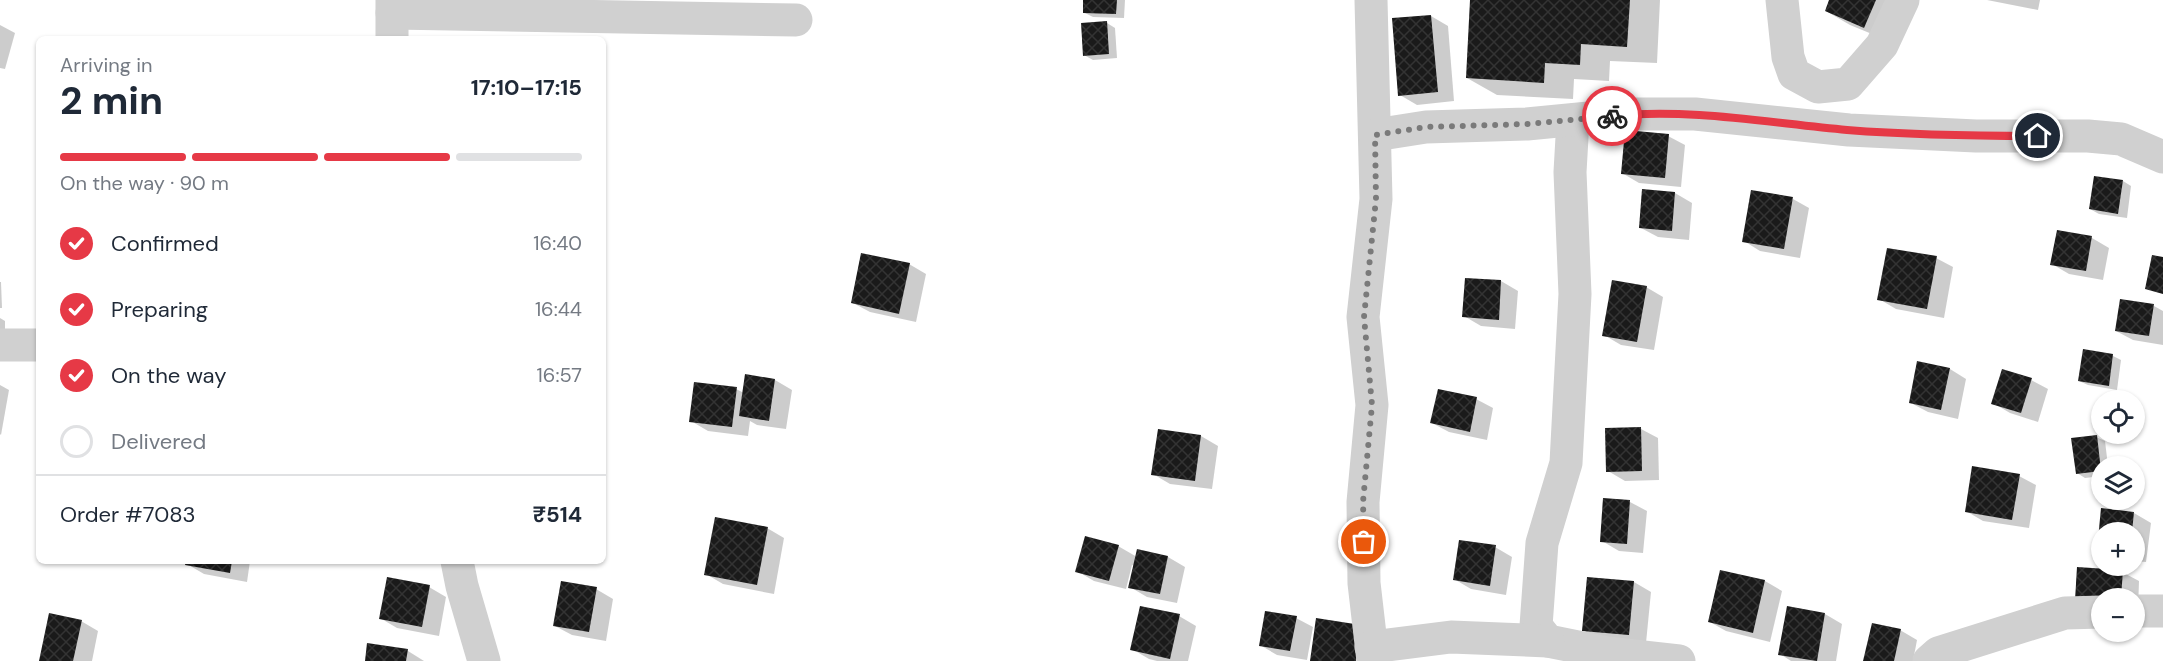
<!DOCTYPE html>
<meta charset="utf-8">
<style>
body{margin:0;font-family:"DM Sans",sans-serif;background:#f2f2f3;color:#1f2937;height:100vh;display:flex;flex-direction:column;font-size:22px;white-space:nowrap}
*{box-sizing:border-box;margin:0}
p{font-size:20px;color:#747a83}
.icon{flex:none;width:33px;height:33px;fill:none;stroke:currentColor;stroke-width:2;stroke-linecap:round;stroke-linejoin:round}
.map{position:relative;flex:1;overflow:hidden}
.sheet{position:absolute;left:36px;top:36px;width:570px;height:528px;display:flex;flex-direction:column;background:#fff;border-radius:9px;box-shadow:0 2px 4px #0004}
.sheet>*{flex:none}
.fabs{position:absolute;left:2091px;top:390px;display:grid;gap:12px}
.fabs a{display:grid;place-items:center;width:54px;height:54px;border-radius:50%;background:#fff;box-shadow:0 2px 4px #0004;font-size:30px}
.pin{position:absolute;display:grid;place-items:center;width:51px;height:51px;color:#fff;margin:-26px;border:3px solid #fff;border-radius:50%;box-shadow:0 2px 6px #0007}
.courier{position:absolute;display:grid;place-items:center;width:60px;height:60px;margin:-30px;border:4px solid #e63946;border-radius:50%;background:#fff;color:#222;box-shadow:0 2px 8px #0007}
.summary em{font-style:normal;font-weight:700}
.summary div{display:flex;flex-direction:column-reverse}
.summary{display:flex;align-items:center;justify-content:space-between;height:102px;padding:0 24px}
h1{font-size:39px;font-weight:700;line-height:45px}
.bar{display:grid;grid-template-columns:repeat(4,1fr);gap:9px 6px;align-content:center;height:72px;padding:0 24px}
.bar i{height:8px;border-radius:4px;background:#e0e1e3}
.bar .active{background:#e63946}
.bar p{grid-column:span 4}
.line{display:flex;align-items:center;gap:15px;padding:0 24px;border-top:2px solid #e0e1e3}
.line div{flex:1}
ol{padding:0 24px;list-style:none}
li{display:flex;align-items:center;gap:18px;height:66px}
li p{margin-inline-start:auto}
li .icon{padding:6px;border-radius:50%;background:#e63946;color:#fff;stroke-width:4}
li:last-child{color:#747a83}
li i{width:33px;height:33px;border:3px solid #e0e1e3;border-radius:50%}
.map>svg:first-child{display:block}
.shadow{fill:#0003}
.building{fill:url(#building-cross-hatch)}
.lines{fill:none;stroke-linecap:round;stroke-linejoin:round}
.minor{stroke:#d0d0d0;stroke-width:33}
.done{stroke:#7a7a7a;stroke-width:6;stroke-dasharray:0 10.8}
.route{stroke:#e63946;stroke-width:8}
</style>
<div class="map">
<svg width="2163" height="661" viewBox="0 0 2163 661">
<defs>
<pattern id="building-cross-hatch" width="8" height="8" patternUnits="userSpaceOnUse" patternTransform="scale(1.5)"><rect width="8" height="8" fill="#1a1a1a"/><path d="M0 0l8 8M0 8l8-8" fill="none" stroke="#333"/></pattern>
</defs>
<rect width="100%" height="100%" fill="#fff"/>
<!-- shadow -->
<g class="shadow">
<polygon points="1085,0 1125,0 1124,18 1093,17 1085,13"/>
<polygon points="1472,0 1660,0 1657,63 1610,61 1609,81 1574,79 1573,99 1497,95 1467,78"/>
<polygon points="1831,0 1906,0 1889,41 1850,25 1826,11"/>
<polygon points="1987,0 2040,0 2038,10"/>
<polygon points="1431,16 1448,26 1454,101 1417,105 1400,95"/>
<polygon points="1107,23 1115,28 1117,58 1093,60 1084,55"/>
<polygon points="0,25 15,33 5,69 0,68"/>
<polygon points="1668,136 1685,145 1681,187 1639,183 1622,173"/>
<polygon points="2095,177 2123,181 2131,186 2127,218 2099,214 2090,209"/>
<polygon points="1644,191 1675,193 1692,203 1689,240 1658,237 1641,228"/>
<polygon points="1793,199 1809,208 1800,258 1760,251 1744,241"/>
<polygon points="2058,232 2092,238 2109,248 2103,280 2069,274 2052,264"/>
<polygon points="1936,258 1953,267 1944,318 1896,309 1879,299"/>
<polygon points="909,264 926,274 916,322 870,312 853,303"/>
<polygon points="1501,281 1518,291 1515,329 1481,326 1464,316"/>
<polygon points="0,282 1,282 2,308 0,308"/>
<polygon points="1646,287 1663,297 1654,350 1621,345 1604,335"/>
<polygon points="2154,306 2163,311 2163,345 2133,340 2116,331"/>
<polygon points="0,318 5,321 5,341 0,341"/>
<polygon points="2084,351 2113,356 2121,360 2117,390 2088,385 2079,381"/>
<polygon points="1950,369 1966,379 1958,419 1928,412 1911,403"/>
<polygon points="775,380 792,390 786,429 757,425 750,421 748,436 708,431 691,421 736,389 744,393"/>
<polygon points="2031,380 2048,389 2038,422 2010,413 1993,403"/>
<polygon points="0,385 9,390 1,435 0,434"/>
<polygon points="1476,399 1493,408 1487,440 1449,432 1432,423"/>
<polygon points="1641,429 1658,438 1659,480 1625,481 1608,471"/>
<polygon points="1201,436 1218,446 1212,489 1170,484 1153,474"/>
<polygon points="2096,437 2105,441 2108,466 2102,466 2102,476 2085,478 2077,473"/>
<polygon points="2019,476 2036,485 2029,528 1983,521 1966,511"/>
<polygon points="1630,502 1647,511 1643,553 1619,551 1602,541"/>
<polygon points="2102,510 2134,513 2151,523 2146,562 2134,561 2134,532 2102,532 2102,551 2098,549"/>
<polygon points="767,528 784,538 774,594 723,584 706,574"/>
<polygon points="1118,546 1137,557 1138,551 1168,557 1185,567 1177,603 1147,597 1130,587 1135,566 1132,565 1126,589 1094,581 1077,571"/>
<polygon points="1495,547 1512,557 1506,595 1471,589 1454,579"/>
<polygon points="187,561 250,561 247,582 204,574 187,564"/>
<polygon points="1721,571 1765,581 1782,591 1770,642 1726,631 1710,622"/>
<polygon points="2122,572 2139,581 2138,611 2134,598 2102,598"/>
<polygon points="1634,582 1651,592 1646,643 1600,640 1583,630"/>
<polygon points="429,587 446,597 439,636 397,628 380,618"/>
<polygon points="596,589 613,599 606,641 572,635 555,626"/>
<polygon points="1825,614 1842,624 1836,661 1791,661 1780,654"/>
<polygon points="1179,616 1196,626 1188,661 1157,661 1149,659 1132,649"/>
<polygon points="1296,618 1313,627 1307,660 1277,655 1260,645"/>
<polygon points="81,621 98,631 92,661 40,661"/>
<polygon points="1900,630 1917,640 1913,661 1865,661"/>
<polygon points="408,651 424,661 366,661"/>
</g>
<!-- building -->
<g class="building">
<polygon points="1083,0 1117,0 1116,14 1083,13"/>
<polygon points="1470,0 1630,0 1627,47 1581,44 1580,65 1545,63 1544,83 1466,78"/>
<polygon points="1829,0 1876,0 1864,28 1825,11"/>
<polygon points="1431,15 1438,92 1398,96 1392,18"/>
<polygon points="1107,21 1109,54 1083,56 1081,23"/>
<polygon points="1625,130 1669,134 1665,178 1621,174"/>
<polygon points="2094,176 2123,180 2118,214 2089,209"/>
<polygon points="1642,189 1675,192 1672,231 1639,228"/>
<polygon points="1751,190 1793,197 1784,249 1742,242"/>
<polygon points="2057,230 2092,236 2086,271 2050,265"/>
<polygon points="1887,248 1937,256 1927,309 1877,300"/>
<polygon points="861,253 910,263 899,314 851,303"/>
<polygon points="2152,255 2163,257 2163,294 2145,289"/>
<polygon points="1465,278 1501,280 1499,320 1462,317"/>
<polygon points="1612,280 1647,286 1637,342 1602,336"/>
<polygon points="2120,299 2154,304 2149,336 2115,331"/>
<polygon points="2083,349 2113,354 2109,386 2078,381"/>
<polygon points="1917,361 1950,368 1941,410 1909,403"/>
<polygon points="2002,369 2032,378 2021,413 1991,404"/>
<polygon points="745,374 775,379 769,421 739,416"/>
<polygon points="694,382 737,387 732,427 689,422"/>
<polygon points="1438,389 1477,397 1470,432 1430,423"/>
<polygon points="1641,427 1642,471 1606,472 1605,428"/>
<polygon points="1158,429 1201,435 1195,481 1151,475"/>
<polygon points="2097,435 2101,471 2076,474 2071,438"/>
<polygon points="1972,466 2020,474 2012,520 1965,512"/>
<polygon points="1603,498 1630,500 1627,544 1600,542"/>
<polygon points="2101,508 2134,512 2132,532 2102,532 2102,551 2097,550"/>
<polygon points="715,517 768,527 757,585 704,575"/>
<polygon points="1085,536 1119,545 1109,581 1075,572"/>
<polygon points="1459,540 1496,545 1490,586 1453,580"/>
<polygon points="1137,549 1168,556 1160,594 1128,588"/>
<polygon points="186,561 232,561 230,573 185,565"/>
<polygon points="2077,567 2123,570 2121,598 2075,600"/>
<polygon points="1720,570 1765,580 1753,633 1708,622"/>
<polygon points="387,577 430,585 422,627 379,619"/>
<polygon points="1587,577 1634,581 1629,635 1582,631"/>
<polygon points="561,581 597,587 589,632 553,626"/>
<polygon points="1140,606 1180,614 1170,659 1130,650"/>
<polygon points="1787,606 1825,613 1817,661 1778,655"/>
<polygon points="1265,611 1297,616 1290,651 1259,646"/>
<polygon points="49,613 82,620 73,661 39,661"/>
<polygon points="1316,618 1361,625 1356,661 1310,661"/>
<polygon points="1872,623 1901,629 1894,661 1863,661"/>
<polygon points="367,643 408,649 406,661 365,661"/>
</g>
<g class="lines">
<!-- minor -->
<g class="minor">
<polyline points="1371,0 1376,199 1363,317 1372,405 1363,502 1364,583 1373,661"/>
<polyline points="1782,0 1788,57 1794,74 1818,87 1848,84 1882,45 1903,0"/>
<polyline points="392,13 796,20"/>
<polyline points="392,39 392,0"/>
<polyline points="1573,120 1570,172 1575,294 1566,463 1542,543 1536,626 1548,641 1607,653 1679,661"/>
<polyline points="1375,135 1426,127 1527,124 1630,114 1695,114 1849,130 1976,136 2088,136 2121,139 2163,157"/>
<polyline points="0,345 39,345"/>
<polyline points="457,561 462,586 484,661"/>
<polyline points="2134,611 2163,611"/>
<polyline points="1371,647 1451,637 1548,641"/>
<polyline points="1929,661 1938,653 2065,613 2102,612"/>
</g>
</g>
<g class="lines">
<!-- done -->
<polyline class="done" points="1364,542 1363,502 1372,405 1364,317 1376,199 1375,135 1426,127 1527,124 1612,116"/>
<!-- route -->
<path class="route" d="M1612 116C1690 108 1769 123 1847 130 1911 135 1975 136 2038 136"/>
</g>
</svg>
<div class="fabs">
<a><svg class="icon" aria-label="locate" viewBox="0 0 24 24"><circle cx="12" cy="12" r="6"/><path d="M12 2v4M12 18v4M2 12h4M18 12h4"/></svg></a>
<a><svg class="icon" aria-label="layers" viewBox="0 0 24 24"><path d="M12 4l9 5-9 5-9-5zM3 14l9 5 9-5"/></svg></a>
<a>+</a>
<a>−</a>
</div>
<div class="pin" style="left:1364px;top:542px;background:#ea580c"><svg class="icon" aria-label="bag" viewBox="0 0 24 24"><path d="M5 8h14l-1 12H6zM9 8a3 3 0 0 1 6 0"/></svg></div>
<div class="pin" style="left:2038px;top:136px;background:#1f2937"><svg class="icon" aria-label="home" viewBox="0 0 24 24"><path d="M3 11l9-7 9 7M6 9v11h12V9"/></svg></div>
<div class="courier" style="left:1612px;top:116px"><svg class="icon" aria-label="bike" viewBox="0 0 24 24"><circle cx="6" cy="16" r="4"/><circle cx="18" cy="16" r="4"/><path d="M6 16l4-8h5l3 8M10 8l3 8H6M13 5h3"/></svg></div>
<section class="sheet">
<div class="summary"><div><h1>2 min</h1><p>Arriving in</p></div><em>17:10–17:15</em></div>
<div class="bar"><i class="active"></i><i class="active"></i><i class="active"></i><i></i><p>On the way · 90 m</p></div>
<ol>
<li><svg class="icon" aria-label="check" viewBox="0 0 24 24"><path d="M5 12l5 5 9-10"/></svg>Confirmed<p>16:40</p></li>
<li><svg class="icon" aria-label="check" viewBox="0 0 24 24"><path d="M5 12l5 5 9-10"/></svg>Preparing<p>16:44</p></li>
<li><svg class="icon" aria-label="check" viewBox="0 0 24 24"><path d="M5 12l5 5 9-10"/></svg>On the way<p>16:57</p></li>
<li><i></i>Delivered</li>
</ol>
<div class="line" style="height:78px"><div>Order #7083</div><b>₹514</b></div>
</section>
</div>
